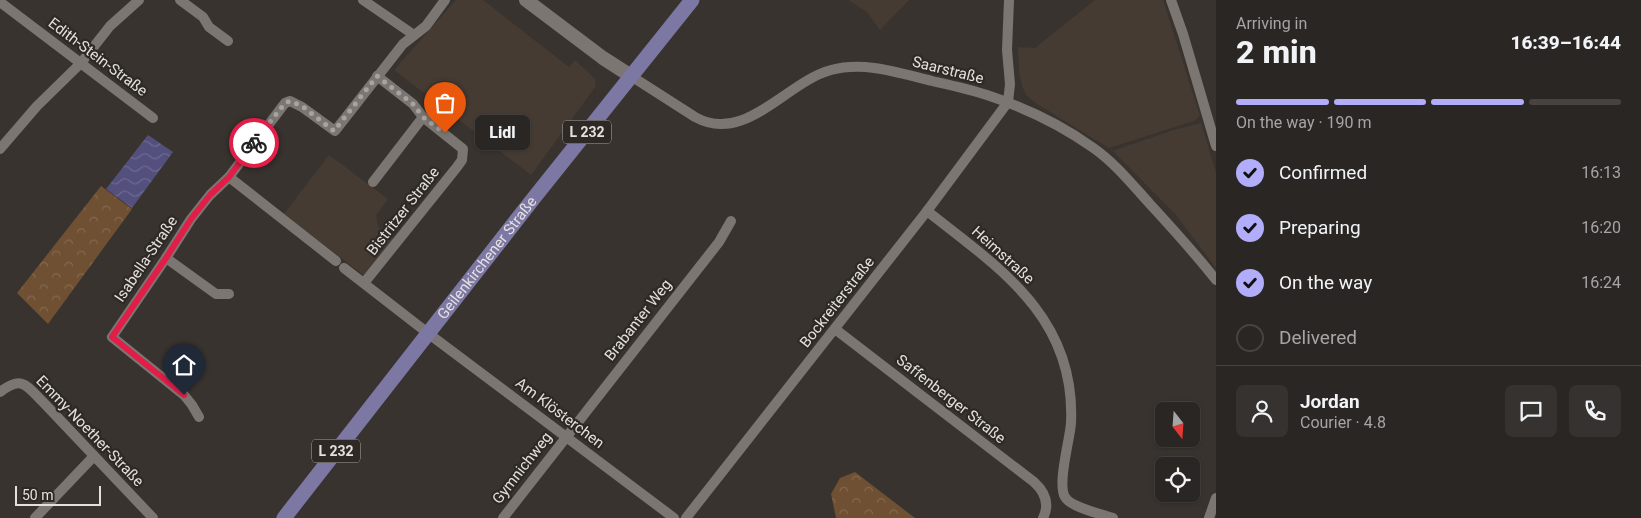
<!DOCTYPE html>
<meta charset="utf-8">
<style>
body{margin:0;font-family:Roboto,sans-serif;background:#363230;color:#f1f3f6;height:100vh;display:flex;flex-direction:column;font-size:19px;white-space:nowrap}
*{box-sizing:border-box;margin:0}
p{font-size:16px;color:#a5a5a6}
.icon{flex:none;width:28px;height:28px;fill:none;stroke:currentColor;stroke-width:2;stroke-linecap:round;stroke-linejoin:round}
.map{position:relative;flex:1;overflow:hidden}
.sheet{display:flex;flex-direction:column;background:#2a2623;width:425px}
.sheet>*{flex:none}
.needle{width:32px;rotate:163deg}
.controls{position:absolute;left:1155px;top:402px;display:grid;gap:10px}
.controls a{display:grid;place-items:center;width:45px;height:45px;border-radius:8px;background:#2a2623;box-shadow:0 1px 4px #0004,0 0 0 1px #464341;font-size:25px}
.scale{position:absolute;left:15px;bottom:12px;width:86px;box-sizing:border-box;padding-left:5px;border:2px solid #e3e0dd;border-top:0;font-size:14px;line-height:18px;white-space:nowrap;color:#e3e0dd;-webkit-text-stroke:4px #2e2925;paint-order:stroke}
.pin{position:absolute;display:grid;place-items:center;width:42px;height:42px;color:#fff;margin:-51px -21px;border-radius:50% 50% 50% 0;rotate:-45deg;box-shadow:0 0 5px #0007}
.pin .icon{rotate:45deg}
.courier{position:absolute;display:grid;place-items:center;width:50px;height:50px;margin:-25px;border:4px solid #e11d48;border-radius:50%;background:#fff;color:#222;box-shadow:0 1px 6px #0007}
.bubble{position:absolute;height:35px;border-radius:8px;background:#2a2623;box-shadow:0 1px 4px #0004,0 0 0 1px #464341;font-size:16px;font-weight:800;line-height:35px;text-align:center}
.headline em{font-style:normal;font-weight:800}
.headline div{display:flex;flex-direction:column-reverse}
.headline{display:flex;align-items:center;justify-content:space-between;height:85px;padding:0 20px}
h1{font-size:32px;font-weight:800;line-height:38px}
.bar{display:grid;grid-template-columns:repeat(4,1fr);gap:8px 5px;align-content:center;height:60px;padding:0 20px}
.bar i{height:6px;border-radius:4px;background:#464341}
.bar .selected{background:#b1adfa}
.bar p{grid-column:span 4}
.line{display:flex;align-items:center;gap:12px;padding:0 20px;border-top:1px solid #464341}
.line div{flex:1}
.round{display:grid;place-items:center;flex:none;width:52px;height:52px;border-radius:8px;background:#363230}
ol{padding:0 20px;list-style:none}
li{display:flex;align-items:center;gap:15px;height:55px}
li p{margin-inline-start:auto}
li .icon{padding:5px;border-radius:50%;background:#b1adfa;color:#111;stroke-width:4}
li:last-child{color:#a5a5a6}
li i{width:28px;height:28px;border:2px solid #464341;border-radius:50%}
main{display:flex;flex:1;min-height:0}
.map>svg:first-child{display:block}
.built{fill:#453b33}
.park{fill:url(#park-crowns)}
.water{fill:url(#water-waves)}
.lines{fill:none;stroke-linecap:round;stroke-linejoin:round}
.minor{stroke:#7b7671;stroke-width:10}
.secondary{stroke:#7b7671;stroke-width:14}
.primary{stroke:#7c77a3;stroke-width:15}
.done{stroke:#a7a3a0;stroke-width:5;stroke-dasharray:0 9}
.route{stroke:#e11d48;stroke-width:6}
.labels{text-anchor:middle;stroke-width:4.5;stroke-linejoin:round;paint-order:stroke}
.shield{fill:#2e2925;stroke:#ada9a6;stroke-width:1}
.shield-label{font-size:14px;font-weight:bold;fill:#e3e0dd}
.street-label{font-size:15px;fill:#e3e0dd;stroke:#2e2925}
</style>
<main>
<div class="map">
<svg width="1216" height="518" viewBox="0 0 1216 518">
<defs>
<pattern id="park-crowns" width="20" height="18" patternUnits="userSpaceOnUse" patternTransform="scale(1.25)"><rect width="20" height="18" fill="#6f5032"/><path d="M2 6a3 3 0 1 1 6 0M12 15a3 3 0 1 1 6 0" fill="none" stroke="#83694f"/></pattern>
<pattern id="water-waves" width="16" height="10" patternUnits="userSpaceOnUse" patternTransform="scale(1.25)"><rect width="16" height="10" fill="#53507e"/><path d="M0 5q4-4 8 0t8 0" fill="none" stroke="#6c6990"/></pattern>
</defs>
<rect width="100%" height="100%" fill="#38332f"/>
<!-- built -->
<g class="built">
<polygon points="456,0 483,0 569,67 575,60 595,79 596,86 531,175 394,70"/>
<polygon points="849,0 909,0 880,30 867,12"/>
<polygon points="1095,0 1163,0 1200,116 1194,121 1109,148 1037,104 1026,95 1022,86 1019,72 1018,47 1035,48"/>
<polygon points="1201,123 1216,173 1216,268 1176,215 1113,151 1170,131"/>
<polygon points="329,155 388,199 376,215 378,227 395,240 366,277 284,214"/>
</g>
<!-- park -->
<g class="park">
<polygon points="101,186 132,209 48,324 17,293"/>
<polygon points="855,472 915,518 836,518 831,494 840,478"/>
</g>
<!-- water -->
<polygon class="water" points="148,135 173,152 132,208 106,189"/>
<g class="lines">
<!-- minor -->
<g class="minor">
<polyline points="180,0 203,17 209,27 228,41"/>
<polyline points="363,0 414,35"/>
<polyline points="1171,0 1183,34 1216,146"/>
<polyline points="0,2 153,118"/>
<path d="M631 76 695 117C745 145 786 82 831 70 865 61 899 73 932 81 950 85 969 89 987 95 1023 107 1061 125 1092 147 1114 162 1131 183 1149 203 1172 228 1195 253 1216 280"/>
<polyline points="0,149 37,106 81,63 110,26 139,0"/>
<polyline points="229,177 336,261"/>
<polyline points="373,182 423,117"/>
<path d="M927 211C1001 269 1076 318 1071 423 1070 439 1057 484 1065 497 1070 507 1101 514 1113 518"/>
<polyline points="166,258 216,294 229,294"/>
<polyline points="344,268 429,334 674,518"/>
<polyline points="364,283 457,167 462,160 463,149 423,117 413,104 377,76"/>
<path d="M835 329 1034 482C1045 492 1050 504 1043 518"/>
<path d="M0 392C22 375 26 385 43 402L153 518"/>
<polyline points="199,417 192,405 184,395 112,337 166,258 191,219 210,195 229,177 285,103 290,101 302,107 335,131 403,44 426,26 445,0"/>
<polyline points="35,518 94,456"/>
<polyline points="503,518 719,242 731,221"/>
<polyline points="686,518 927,211 1008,102 1010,84 1007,50 1009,0"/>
<polyline points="1209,518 1216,498"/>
</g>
<!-- secondary -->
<polyline class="secondary" points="526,0 603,58 631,76"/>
<!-- primary -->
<path class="primary" id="s1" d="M284 518 533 199 692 0"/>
</g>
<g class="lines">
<!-- done -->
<polyline class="done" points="254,143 281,108 285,103 290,101 302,106 334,131 377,76 413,104 423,117 445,133"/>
<!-- route -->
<polyline class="route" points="184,395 112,337 166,258 191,219 210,195 229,177 254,143"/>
</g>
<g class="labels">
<!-- shield labels -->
<g class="shield">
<rect x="563" y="120.5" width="48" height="23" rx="4"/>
<rect x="312" y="439.5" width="48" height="23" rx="4"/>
</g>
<g class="shield-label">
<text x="587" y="137">L 232</text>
<text x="336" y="456">L 232</text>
</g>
<!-- street labels -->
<g class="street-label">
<text transform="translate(98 57) rotate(37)" y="5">Edith-Stein-Straße</text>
<text transform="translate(948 70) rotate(14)" y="5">Saarstraße</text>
<text transform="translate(403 211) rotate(-52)" y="5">Bistritzer Straße</text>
<text transform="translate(1003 255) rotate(42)" y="5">Heimstraße</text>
<text dy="5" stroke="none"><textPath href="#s1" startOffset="330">Geilenkirchener Straße</textPath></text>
<text transform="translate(146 259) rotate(-56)" y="5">Isabella-Straße</text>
<text transform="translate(837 302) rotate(-52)" y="5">Bockreiterstraße</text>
<text transform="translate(638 320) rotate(-52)" y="5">Brabanter Weg</text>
<text transform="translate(951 399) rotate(38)" y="5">Saffenberger Straße</text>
<text transform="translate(560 413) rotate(37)" y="5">Am Klösterchen</text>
<text transform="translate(90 431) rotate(46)" y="5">Emmy-Noether-Straße</text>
<text transform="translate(522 468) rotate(-52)" y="5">Gymnichweg</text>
</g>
</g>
</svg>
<div class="controls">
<a><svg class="needle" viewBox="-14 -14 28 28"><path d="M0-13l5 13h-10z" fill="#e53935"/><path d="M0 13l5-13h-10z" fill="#a5a5a6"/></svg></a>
<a><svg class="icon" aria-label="locate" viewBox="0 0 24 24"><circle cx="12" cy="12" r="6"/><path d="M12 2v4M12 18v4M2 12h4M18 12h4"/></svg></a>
</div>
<div class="scale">50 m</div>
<div class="pin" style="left:445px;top:133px;background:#ea580c"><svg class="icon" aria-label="bag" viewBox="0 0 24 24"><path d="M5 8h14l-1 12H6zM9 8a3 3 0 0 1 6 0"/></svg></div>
<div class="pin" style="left:184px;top:395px;background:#1f2937"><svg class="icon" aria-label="home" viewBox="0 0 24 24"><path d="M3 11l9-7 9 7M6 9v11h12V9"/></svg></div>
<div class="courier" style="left:254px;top:143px"><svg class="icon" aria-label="bike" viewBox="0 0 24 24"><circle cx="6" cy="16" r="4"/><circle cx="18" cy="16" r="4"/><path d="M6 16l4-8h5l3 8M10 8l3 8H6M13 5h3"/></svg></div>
<div class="bubble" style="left:475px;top:115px;width:55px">Lidl</div>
</div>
<section class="sheet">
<div class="headline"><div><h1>2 min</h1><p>Arriving in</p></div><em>16:39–16:44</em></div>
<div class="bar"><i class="selected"></i><i class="selected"></i><i class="selected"></i><i></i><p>On the way · 190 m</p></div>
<ol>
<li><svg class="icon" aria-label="check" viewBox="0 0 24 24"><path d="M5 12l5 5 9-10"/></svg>Confirmed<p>16:13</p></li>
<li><svg class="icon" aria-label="check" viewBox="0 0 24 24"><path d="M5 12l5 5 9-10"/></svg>Preparing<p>16:20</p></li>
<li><svg class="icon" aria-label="check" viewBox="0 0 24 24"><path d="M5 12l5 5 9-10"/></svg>On the way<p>16:24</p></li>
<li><i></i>Delivered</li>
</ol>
<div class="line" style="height:90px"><a class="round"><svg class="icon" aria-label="person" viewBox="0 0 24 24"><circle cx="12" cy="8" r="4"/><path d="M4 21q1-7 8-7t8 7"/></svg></a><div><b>Jordan</b><p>Courier · 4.8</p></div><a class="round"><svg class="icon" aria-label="chat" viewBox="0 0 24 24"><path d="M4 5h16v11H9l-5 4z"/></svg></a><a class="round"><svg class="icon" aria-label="phone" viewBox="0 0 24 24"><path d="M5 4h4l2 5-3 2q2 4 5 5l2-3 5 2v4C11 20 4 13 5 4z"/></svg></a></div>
</section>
</main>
